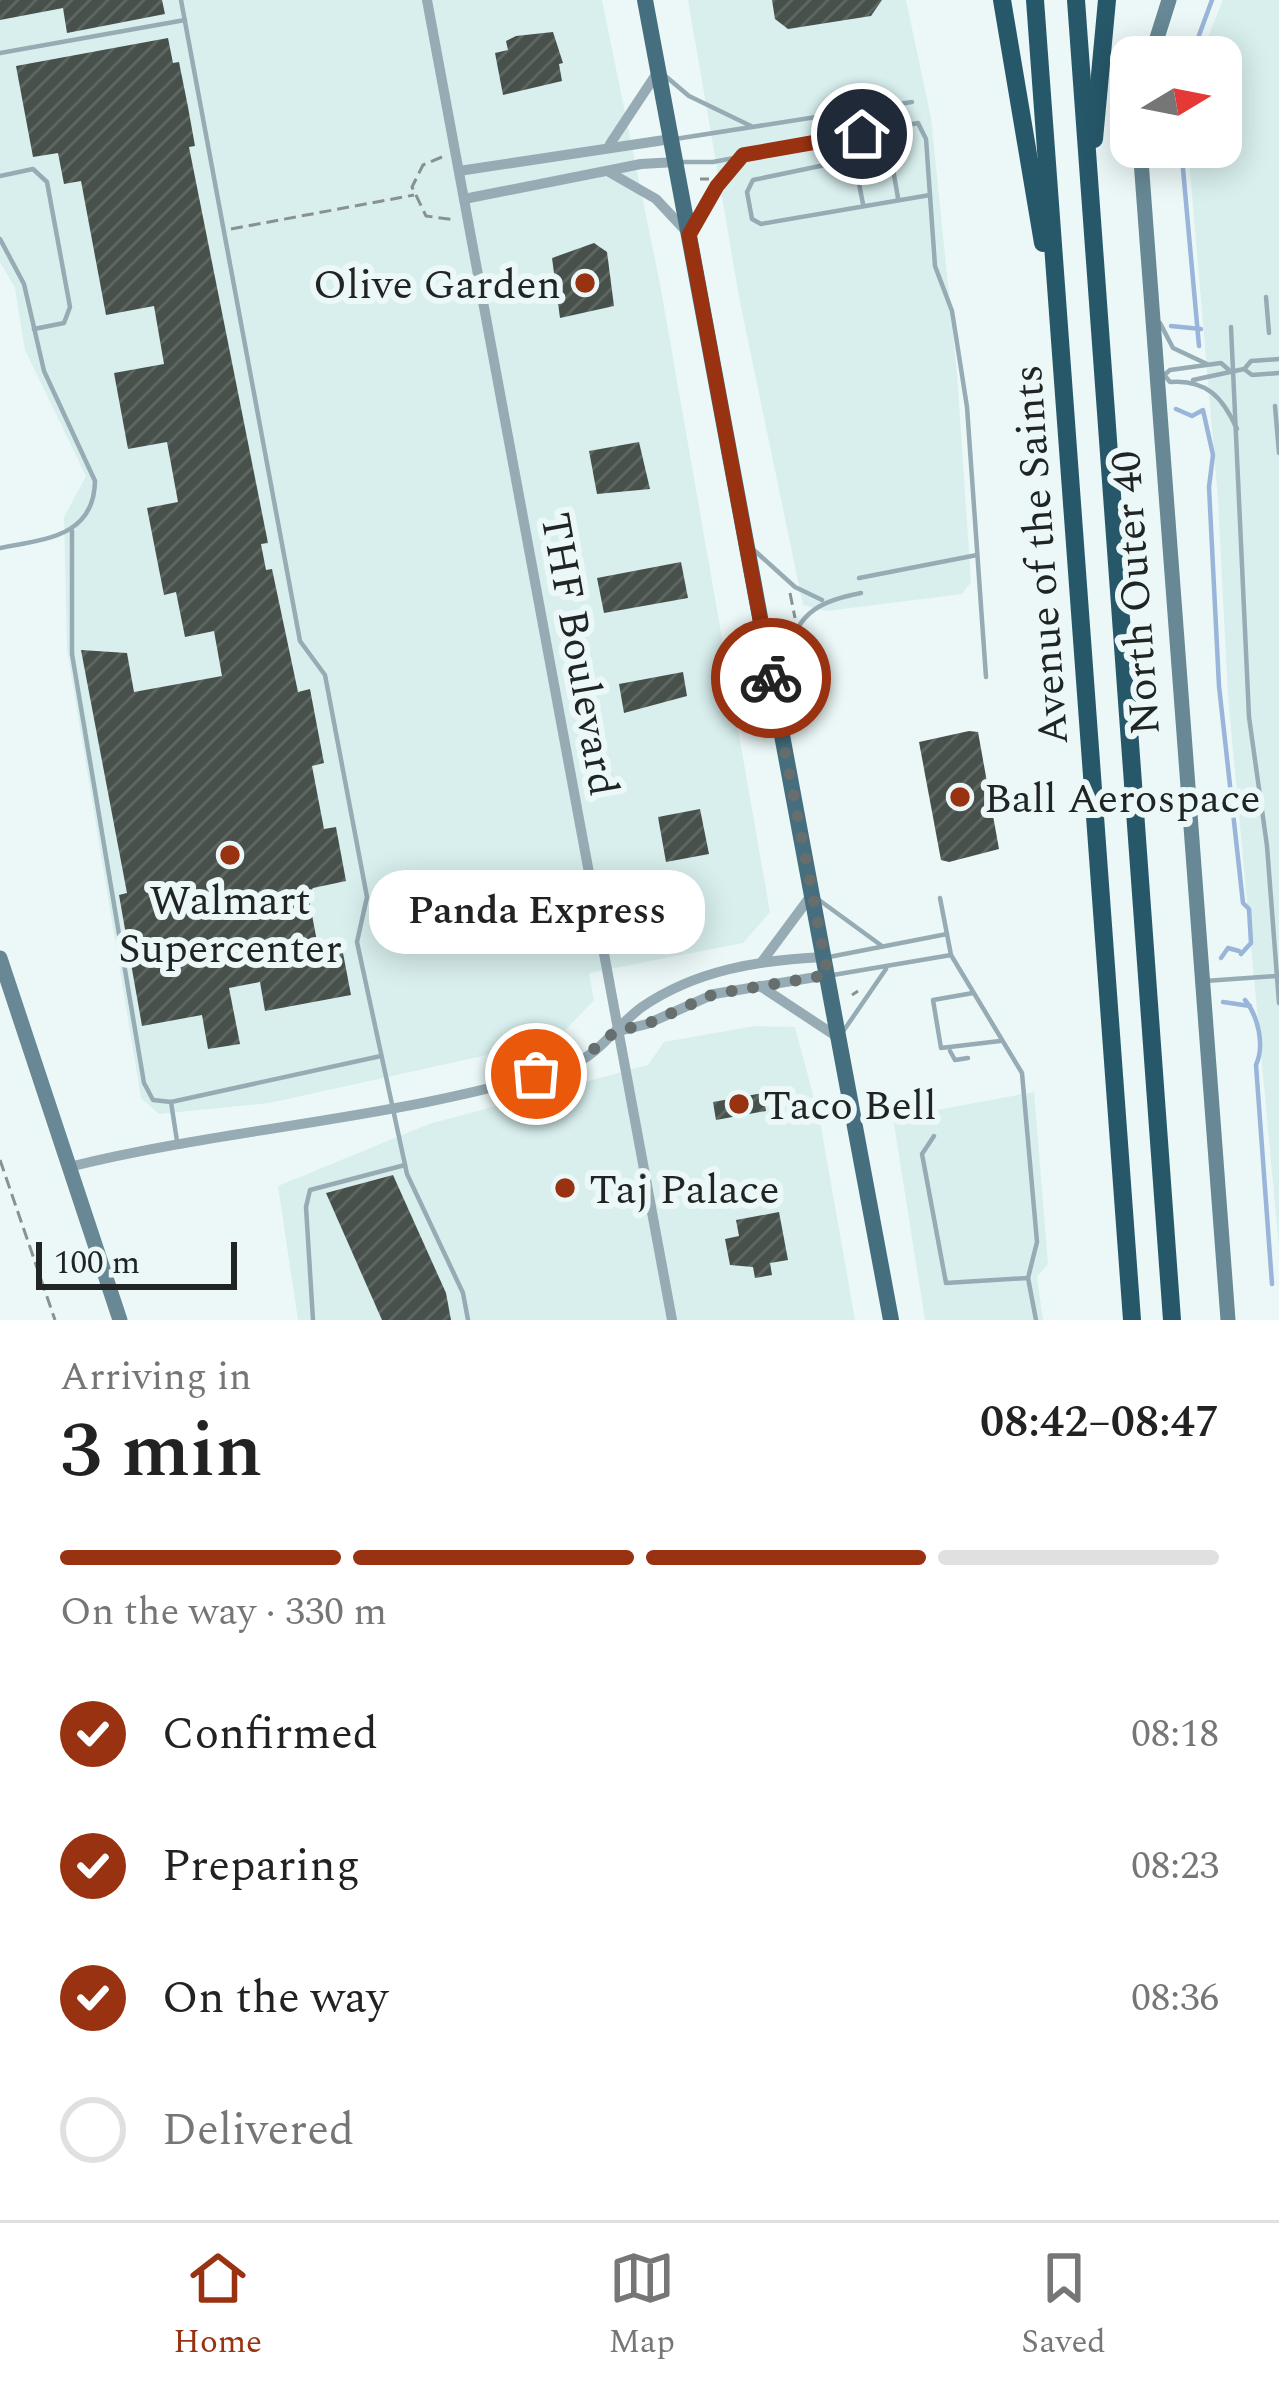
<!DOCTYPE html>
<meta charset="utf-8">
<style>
body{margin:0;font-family:Spectral,serif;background:#f2f2f2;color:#222;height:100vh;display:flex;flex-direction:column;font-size:45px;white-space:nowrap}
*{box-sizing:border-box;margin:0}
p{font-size:39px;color:#767676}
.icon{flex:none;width:66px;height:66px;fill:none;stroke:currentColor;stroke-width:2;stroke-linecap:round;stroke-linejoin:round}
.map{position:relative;height:1320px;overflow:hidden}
.panel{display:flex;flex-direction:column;background:#fff;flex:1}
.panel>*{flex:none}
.needle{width:78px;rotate:80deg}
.controls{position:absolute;left:1110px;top:36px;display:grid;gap:24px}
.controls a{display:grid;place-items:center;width:132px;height:132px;border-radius:24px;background:#fff;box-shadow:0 6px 30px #0003;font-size:60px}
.scale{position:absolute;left:36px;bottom:30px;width:201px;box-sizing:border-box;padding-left:12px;border:6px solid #202424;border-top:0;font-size:33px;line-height:42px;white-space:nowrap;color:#202424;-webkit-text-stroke:9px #ebf8f7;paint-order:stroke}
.pin{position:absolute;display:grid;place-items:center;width:102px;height:102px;color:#fff;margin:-51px;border:6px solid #fff;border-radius:50%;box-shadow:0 3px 12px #0007}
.courier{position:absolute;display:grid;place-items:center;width:120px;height:120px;margin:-60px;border:9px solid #993211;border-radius:50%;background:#fff;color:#222;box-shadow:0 3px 15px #0007}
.bubble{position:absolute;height:84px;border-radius:36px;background:#fff;box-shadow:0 6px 30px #0003;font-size:39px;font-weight:600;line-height:84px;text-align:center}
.overview em{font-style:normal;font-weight:600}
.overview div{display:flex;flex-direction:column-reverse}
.overview{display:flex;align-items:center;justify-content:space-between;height:204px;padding:0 60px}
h1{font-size:78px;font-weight:600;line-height:90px}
.bar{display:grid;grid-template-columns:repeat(4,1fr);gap:18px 12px;align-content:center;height:144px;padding:0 60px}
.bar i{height:15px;border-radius:9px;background:#e0e0e0}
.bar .on{background:#993211}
.bar p{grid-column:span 4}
ol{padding:0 60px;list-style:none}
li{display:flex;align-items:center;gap:36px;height:132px}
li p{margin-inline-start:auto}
li .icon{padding:12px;border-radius:50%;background:#993211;color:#fff;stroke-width:4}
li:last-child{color:#767676}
li i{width:66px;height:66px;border:6px solid #e0e0e0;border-radius:50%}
.menu{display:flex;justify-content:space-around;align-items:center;height:168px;border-top:3px solid #e0e0e0;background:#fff;font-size:33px;color:#767676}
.menu a{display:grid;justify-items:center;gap:6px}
.menu .on{color:#993211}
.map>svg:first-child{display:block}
.built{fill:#d8efee}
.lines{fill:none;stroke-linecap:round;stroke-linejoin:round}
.stream{stroke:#99b5d9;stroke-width:4.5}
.building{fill:url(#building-hatch)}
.path{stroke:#899191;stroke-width:3;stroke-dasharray:12 6;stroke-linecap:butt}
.lane{stroke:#96abb4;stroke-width:4.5}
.street{stroke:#96abb4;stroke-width:10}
.secondary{stroke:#678894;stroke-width:15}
.primary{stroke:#456e7e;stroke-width:16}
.highway{stroke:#26586a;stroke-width:18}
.done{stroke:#676e6e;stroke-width:12;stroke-dasharray:0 21.6}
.route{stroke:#993211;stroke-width:15}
.poi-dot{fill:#993211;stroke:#ebf8f7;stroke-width:4.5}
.labels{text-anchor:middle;stroke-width:12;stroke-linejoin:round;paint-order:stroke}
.poi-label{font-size:42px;fill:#202424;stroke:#ebf8f7;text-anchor:start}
.street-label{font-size:42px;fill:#202424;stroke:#ebf8f7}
</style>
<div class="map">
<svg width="1279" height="1320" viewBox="0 0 1279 1320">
<defs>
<pattern id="building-hatch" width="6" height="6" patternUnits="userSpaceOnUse" patternTransform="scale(3)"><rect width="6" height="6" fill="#47504b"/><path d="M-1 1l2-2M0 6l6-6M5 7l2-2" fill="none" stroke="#5e6662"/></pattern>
</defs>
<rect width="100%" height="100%" fill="#ebf8f7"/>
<!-- built -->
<g class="built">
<polygon points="0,0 602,0 660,284 770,912 743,943 589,973 594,1000 556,1040 269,1103 159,1114 141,1098 67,649 64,517 86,476 25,350 15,288 0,262"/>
<polygon points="688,0 906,0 931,118 957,373 971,582 962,594 826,611 803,605 740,302"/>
<polygon points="1223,0 1279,0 1279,1248 1228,696 1218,500 1188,147 1221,147 1221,57 1200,57"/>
<polygon points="755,1026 795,1027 820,1121 855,1320 298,1320 278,1186 429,1124 648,1065 664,1042"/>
<polygon points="1034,1092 1048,1264 1037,1277 1043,1320 925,1320 893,1118"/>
</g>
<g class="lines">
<!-- stream -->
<g class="stream">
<polyline points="1191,57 1212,0"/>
<polyline points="1181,147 1199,346"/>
<polyline points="1171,326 1201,329"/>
<polyline points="1176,409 1192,416 1203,410 1213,455 1209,487 1219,686 1243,903 1249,909 1251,943 1241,954"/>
<polyline points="1221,958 1228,948 1239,951"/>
<path d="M1245 1000C1258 1016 1265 1045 1256 1065L1272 1284"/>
<polyline points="1223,1002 1250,1006"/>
</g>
</g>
<!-- building -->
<g class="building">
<polygon points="0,0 162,0 165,14 67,33 63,8 0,20"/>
<polygon points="772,0 882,0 871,16 788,29 775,19"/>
<polygon points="553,32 563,63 559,64 562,81 503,95 495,53 508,50 506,41 516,36"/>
<polygon points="168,38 173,63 179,62 188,107 195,146 189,147 268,543 261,544 266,570 272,569 298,692 310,689 324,763 312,766 324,829 336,827 346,881 313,888 308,894 320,957 343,953 351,995 265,1011 260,982 229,988 240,1044 208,1049 202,1015 142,1026 119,895 127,893 81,650 127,653 134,692 222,676 214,631 185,637 176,592 164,595 147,508 178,502 167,442 128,449 114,373 164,364 154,306 106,315 81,181 64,184 58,153 33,157 16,66"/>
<polygon points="594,243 607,252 614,306 560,318 552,258"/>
<polygon points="639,442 650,489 597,494 589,451"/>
<polygon points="681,562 688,598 604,613 597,578"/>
<polygon points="683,672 687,696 624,713 619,684"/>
<polygon points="969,731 978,732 999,849 949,862 941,860 919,742"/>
<polygon points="700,809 709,854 666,862 658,817"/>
<polygon points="763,1093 766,1111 716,1120 713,1102"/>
<polygon points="393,1175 446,1293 451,1320 382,1320 326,1193"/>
<polygon points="779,1212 788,1260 770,1263 772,1275 755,1278 753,1267 730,1265 725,1239 739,1236 736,1220"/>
</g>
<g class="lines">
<!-- path -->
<g class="path">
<polyline points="442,157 423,165 412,187 426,216 456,220"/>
<polyline points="700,179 709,179"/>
<polyline points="231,229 414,195"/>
<polyline points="790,593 795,618"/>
<polyline points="852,995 858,991"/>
<polyline points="0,1160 55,1320"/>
</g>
<!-- lane -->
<g class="lane">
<polyline points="181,0 300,641 325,675 367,897 357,942 407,1174 463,1293 468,1320"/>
<polyline points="0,53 185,20"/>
<polyline points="663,74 689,96 751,126"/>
<polyline points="886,129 898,198"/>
<polyline points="838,138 842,162"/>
<polyline points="675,139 912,102"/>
<polyline points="678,162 713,162 918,123 926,139 935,266 952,311 967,407 986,677"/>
<polyline points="0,176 33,169 47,182 70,307 64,323 34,329"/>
<polyline points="863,204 856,168 844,161 753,180 747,192 752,219 761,224 930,195"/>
<polyline points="692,230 717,186 743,156"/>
<path d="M0 239 24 284 44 371 95 481C94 537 45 539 0 548"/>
<polyline points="1266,297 1269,333"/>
<polyline points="1160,323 1173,348 1207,364"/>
<polyline points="1231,327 1249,717 1267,846 1279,1003"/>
<polyline points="1246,367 1251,361 1279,359"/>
<polyline points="1163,376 1170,370 1221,363 1229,370"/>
<path d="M1165 376 1170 382C1207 379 1223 398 1237 429"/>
<polyline points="1193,380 1244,369 1252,375 1279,373"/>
<polyline points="1275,406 1279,453"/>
<polyline points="72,531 72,654 144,1083 153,1100 171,1102 177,1141"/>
<polyline points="755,551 795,587 822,600"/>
<polyline points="859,578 977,555"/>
<path d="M777 679C797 623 800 605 861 593"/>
<polyline points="940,898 951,955 1022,1073 1037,1242 1028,1278 1036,1320"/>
<polyline points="819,900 882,946"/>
<polyline points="829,957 947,934"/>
<polyline points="833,975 951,955"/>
<polyline points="1205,981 1277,976"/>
<polyline points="973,993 933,1000 941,1048 1000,1041"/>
<polyline points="842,1033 886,969"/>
<polyline points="950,1051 955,1060 968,1058"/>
<polyline points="171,1102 381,1056"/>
<polyline points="934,1136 922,1154 946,1283 1028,1278"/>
<polyline points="313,1320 306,1207 310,1190 405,1165"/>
</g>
<!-- street -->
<g class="street">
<polyline points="427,0 672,1320"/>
<polyline points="610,144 657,73"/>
<polyline points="459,171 671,139"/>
<polyline points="609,172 656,199 684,229"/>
<polyline points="464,199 641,164 676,162"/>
<polyline points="761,963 810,897"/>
<polyline points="760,986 839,1038"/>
<polyline points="619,1031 647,1024 714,994 828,975"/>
<path d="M69 1167C235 1126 407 1119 571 1065 599 1055 618 1024 642 1007 696 970 759 960 824 957"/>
</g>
<!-- secondary -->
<g class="secondary">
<polyline points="1151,57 1169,0"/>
<polyline points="1140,147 1228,1320"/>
<polyline points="0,958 120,1320"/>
</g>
<!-- primary -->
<polyline class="primary" points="645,0 891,1320"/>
<!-- highway -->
<g class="highway">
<polyline points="1002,0 1043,243"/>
<polyline points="1035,0 1132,1320"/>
<polyline points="1076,0 1172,1320"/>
<polyline points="1094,139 1107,0"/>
</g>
</g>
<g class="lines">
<!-- done -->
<polyline class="done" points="536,1074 577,1063 616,1031 647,1024 714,994 828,975 771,678"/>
<!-- route -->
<polyline class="route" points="771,678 689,235 717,186 743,155 862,134"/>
</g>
<!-- markers -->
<g class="poi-dot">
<circle cx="585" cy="283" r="12"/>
<circle cx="960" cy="797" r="12"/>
<circle cx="230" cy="855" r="12"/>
<circle cx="739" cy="1104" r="12"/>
<circle cx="565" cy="1188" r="12"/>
</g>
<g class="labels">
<!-- poi labels -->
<g class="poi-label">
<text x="561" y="298" text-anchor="end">Olive Garden</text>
<text x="984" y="812">Ball Aerospace</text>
<text x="230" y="914" text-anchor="middle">Walmart<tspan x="230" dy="48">Supercenter</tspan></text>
<text x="763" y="1119">Taco Bell</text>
<text x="589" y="1203">Taj Palace</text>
</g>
<!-- street labels -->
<g class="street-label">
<text transform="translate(1039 555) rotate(-94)" y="15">Avenue of the Saints</text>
<text transform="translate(1134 593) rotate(-94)" y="15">North Outer 40</text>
<text transform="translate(581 654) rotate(80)" y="15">THF Boulevard</text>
</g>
</g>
</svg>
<div class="controls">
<a><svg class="needle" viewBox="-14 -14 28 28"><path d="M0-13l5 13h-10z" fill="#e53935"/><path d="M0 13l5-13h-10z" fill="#767676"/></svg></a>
</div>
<div class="scale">100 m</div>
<div class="pin" style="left:536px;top:1074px;background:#ea580c"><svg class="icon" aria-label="bag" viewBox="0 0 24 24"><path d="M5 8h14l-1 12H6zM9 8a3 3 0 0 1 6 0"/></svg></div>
<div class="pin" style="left:862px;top:134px;background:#1f2937"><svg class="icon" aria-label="home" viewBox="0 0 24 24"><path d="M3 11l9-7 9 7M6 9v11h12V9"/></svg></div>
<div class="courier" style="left:771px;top:678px"><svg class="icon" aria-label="bike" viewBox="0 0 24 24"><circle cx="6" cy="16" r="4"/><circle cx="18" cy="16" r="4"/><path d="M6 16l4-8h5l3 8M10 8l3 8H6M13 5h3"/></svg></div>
<div class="bubble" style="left:369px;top:870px;width:336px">Panda Express</div>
</div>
<section class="panel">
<div class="overview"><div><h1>3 min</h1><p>Arriving in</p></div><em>08:42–08:47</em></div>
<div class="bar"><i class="on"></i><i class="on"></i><i class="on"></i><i></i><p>On the way · 330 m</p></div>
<ol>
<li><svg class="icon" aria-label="check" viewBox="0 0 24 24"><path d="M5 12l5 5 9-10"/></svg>Confirmed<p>08:18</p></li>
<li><svg class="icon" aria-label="check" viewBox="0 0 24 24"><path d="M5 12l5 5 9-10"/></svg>Preparing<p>08:23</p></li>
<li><svg class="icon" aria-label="check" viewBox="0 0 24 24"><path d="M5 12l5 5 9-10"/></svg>On the way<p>08:36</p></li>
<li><i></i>Delivered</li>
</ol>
</section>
<nav class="menu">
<a class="on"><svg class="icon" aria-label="home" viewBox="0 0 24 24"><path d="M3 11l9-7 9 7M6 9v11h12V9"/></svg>Home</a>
<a><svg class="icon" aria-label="map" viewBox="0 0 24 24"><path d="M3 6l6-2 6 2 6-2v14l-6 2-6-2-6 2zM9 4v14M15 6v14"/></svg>Map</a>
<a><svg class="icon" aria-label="saved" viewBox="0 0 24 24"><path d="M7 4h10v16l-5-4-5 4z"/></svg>Saved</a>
</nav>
